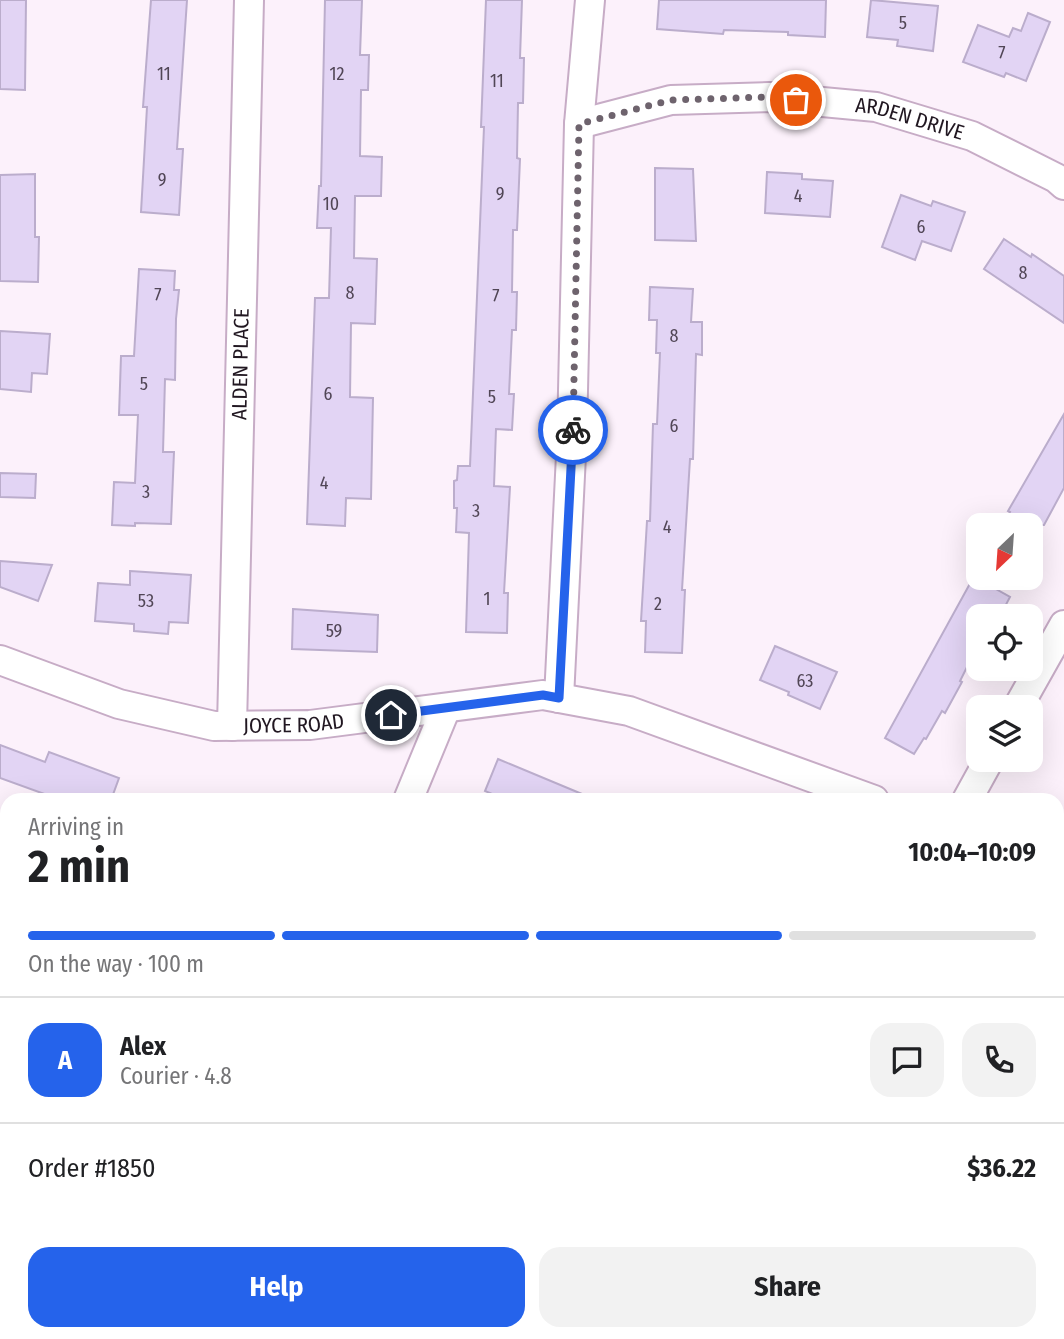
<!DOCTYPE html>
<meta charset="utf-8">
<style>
body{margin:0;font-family:"Fira Sans Condensed",sans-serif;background:#f2f2f2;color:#202124;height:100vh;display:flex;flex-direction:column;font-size:26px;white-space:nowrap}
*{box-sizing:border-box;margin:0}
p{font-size:23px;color:#757577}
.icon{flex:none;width:38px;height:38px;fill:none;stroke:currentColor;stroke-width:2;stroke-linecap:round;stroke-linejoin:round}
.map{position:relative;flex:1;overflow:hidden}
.drawer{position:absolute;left:0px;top:793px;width:1064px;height:548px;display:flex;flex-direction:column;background:#fff;border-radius:21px 21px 0 0;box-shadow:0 7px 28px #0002}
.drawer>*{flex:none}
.needle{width:46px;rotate:205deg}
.fabs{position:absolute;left:966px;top:513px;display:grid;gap:14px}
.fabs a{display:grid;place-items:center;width:77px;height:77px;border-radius:14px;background:#fff;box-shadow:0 7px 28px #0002;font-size:35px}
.pin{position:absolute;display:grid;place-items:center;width:60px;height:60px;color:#fff;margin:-30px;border:4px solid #fff;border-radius:50%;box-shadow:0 2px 7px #0007}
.courier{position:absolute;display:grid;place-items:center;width:70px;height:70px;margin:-35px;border:5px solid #2563eb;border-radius:50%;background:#fff;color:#222;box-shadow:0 2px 9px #0007}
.overview em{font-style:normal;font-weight:700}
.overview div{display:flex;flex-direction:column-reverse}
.overview{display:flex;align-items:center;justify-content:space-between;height:119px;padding:0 28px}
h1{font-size:46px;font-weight:700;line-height:52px}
.bar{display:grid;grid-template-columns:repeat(4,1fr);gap:10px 7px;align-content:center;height:84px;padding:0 28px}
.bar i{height:9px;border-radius:5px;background:#e0e0e0}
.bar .active{background:#2563eb}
.bar p{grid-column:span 4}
.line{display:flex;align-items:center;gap:18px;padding:0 28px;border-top:2px solid #e0e0e0}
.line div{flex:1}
.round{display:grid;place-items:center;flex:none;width:74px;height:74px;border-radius:21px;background:#f2f2f2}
.button{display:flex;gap:14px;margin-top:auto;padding:14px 28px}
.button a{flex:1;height:80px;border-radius:21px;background:#2563eb;color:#fff;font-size:28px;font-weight:700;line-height:80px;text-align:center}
.button a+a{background:#f2f2f2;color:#202124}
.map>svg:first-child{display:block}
.building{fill:#e2d4f4;stroke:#bbadcc;stroke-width:2}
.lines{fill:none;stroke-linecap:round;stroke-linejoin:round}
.street-casing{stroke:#c7acc6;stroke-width:32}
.street{stroke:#fff;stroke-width:28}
.done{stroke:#6e636d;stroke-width:7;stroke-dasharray:0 12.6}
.route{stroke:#2563eb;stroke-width:9}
.labels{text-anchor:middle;stroke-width:5;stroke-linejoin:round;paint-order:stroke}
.number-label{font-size:18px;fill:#514656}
.street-label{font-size:21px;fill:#211721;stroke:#fcf1fb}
</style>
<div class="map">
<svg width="1064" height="1339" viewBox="0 0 1064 1339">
<rect width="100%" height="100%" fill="#fcf1fb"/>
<!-- building -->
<g class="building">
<polygon points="0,0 26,0 25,90 0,89"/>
<polygon points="151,0 187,0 177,149 183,149 179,215 141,212 147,107 143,107"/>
<polygon points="325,0 362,0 360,55 369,55 368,90 361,90 360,156 382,157 381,196 355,196 354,258 377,259 375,324 351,323 350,397 373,398 371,499 346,498 345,526 307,524 315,298 329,298 331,228 317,228 319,186 321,186"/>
<polygon points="486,0 522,0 520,58 524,58 523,103 518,103 517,158 520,159 517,230 513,230 512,292 517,292 516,330 512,330 509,394 514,394 512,430 496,429 494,486 510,487 504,593 508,593 507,633 466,632 469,533 456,532 457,508 454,508 454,481 457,480 458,466 470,466 484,127 481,127"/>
<polygon points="659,0 826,0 825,37 788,35 788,32 724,30 723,34 657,29"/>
<polygon points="871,0 938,6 933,51 897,46 898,40 867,37"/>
<polygon points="1028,13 1050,22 1026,81 1006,73 1004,77 963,62 978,25 1009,37 1013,28 1021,31"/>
<polygon points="655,168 693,169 696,241 655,240"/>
<polygon points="767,172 802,174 802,179 833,181 830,217 765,213"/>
<polygon points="35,174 35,237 39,237 38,282 0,281 0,175"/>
<polygon points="901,195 931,206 933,201 965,212 951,251 922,241 915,260 882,247"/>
<polygon points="1004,239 1031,257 1032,254 1064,276 1064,323 984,269"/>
<polygon points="139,269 175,271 174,290 179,290 176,319 175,380 165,379 163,452 174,452 171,524 135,523 135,526 112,525 114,482 135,483 138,415 119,415 121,356 134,356"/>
<polygon points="650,287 693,289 691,322 702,322 702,355 696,354 693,459 690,459 682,590 685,590 682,653 645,652 646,621 641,621 647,521 650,521 653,424 657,424 660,353 656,353 657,320 649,320"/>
<polygon points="0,331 50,334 47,374 32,373 31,392 0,389"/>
<polygon points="1064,414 1064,488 1044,525 1003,525 1010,512 1008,511"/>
<polygon points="0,473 36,474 35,498 0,497"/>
<polygon points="0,561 52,565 38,601 0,587"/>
<polygon points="978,569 978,579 1010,597 1000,616 978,616 978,645 960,681 962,682 945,713 942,711 926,739 924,738 914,754 885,738"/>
<polygon points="130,571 191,575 188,623 169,622 168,634 134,631 134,624 95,621 98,583 130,585"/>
<polygon points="293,609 378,615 377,652 292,649"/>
<polygon points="775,646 837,672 820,709 788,695 789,692 760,680"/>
<polygon points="0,745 45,762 49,752 119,778 111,800 61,800 0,778"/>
<polygon points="498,759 594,799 594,800 506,800 485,791"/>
</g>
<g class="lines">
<defs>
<g id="street">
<path id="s1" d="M579 124 671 100 769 97 876 107 972 136 1056 178 1064 185"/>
<path id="s2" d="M0 660 119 704 214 726 310 725 543 695 629 711 874 800"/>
<polyline points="559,698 572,435 579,124 590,0"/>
<polyline points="1018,707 1064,625"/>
<path id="s3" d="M232 726 249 0"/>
<polyline points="408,800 446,708"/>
<polyline points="967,800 989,760"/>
<polyline points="1057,871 1064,874"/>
<polyline points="1057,1238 1064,1241"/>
<polyline points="373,1334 388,1339"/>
<polyline points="162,1339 165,1334"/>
</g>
</defs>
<!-- street casing -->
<use href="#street" class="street-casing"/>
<!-- street -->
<use href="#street" class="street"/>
</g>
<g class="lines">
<!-- done -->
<polyline class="done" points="573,430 579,124 671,100 769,97 796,100"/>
<!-- route -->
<polyline class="route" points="391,715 543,695 559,698 573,430"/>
</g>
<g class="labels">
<!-- number labels -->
<g class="number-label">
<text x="903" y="29">5</text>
<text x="1002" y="59">7</text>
<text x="164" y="80">11</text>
<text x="337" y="80">12</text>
<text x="497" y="87">11</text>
<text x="162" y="186">9</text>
<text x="500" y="200">9</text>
<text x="798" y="202">4</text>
<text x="331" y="210">10</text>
<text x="921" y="233">6</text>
<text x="1023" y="279">8</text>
<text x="350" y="299">8</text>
<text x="158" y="301">7</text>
<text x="496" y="302">7</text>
<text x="674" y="342">8</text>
<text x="144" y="390">5</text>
<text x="328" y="400">6</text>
<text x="492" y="403">5</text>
<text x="674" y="432">6</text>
<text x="324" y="489">4</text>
<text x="146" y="498">3</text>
<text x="476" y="517">3</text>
<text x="667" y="533">4</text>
<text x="487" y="605">1</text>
<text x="146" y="607">53</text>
<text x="658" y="610">2</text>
<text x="334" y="637">59</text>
<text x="805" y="687">63</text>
</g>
<!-- street labels -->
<g class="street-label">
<text dy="7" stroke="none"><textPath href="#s1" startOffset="336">ARDEN DRIVE</textPath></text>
<text dy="7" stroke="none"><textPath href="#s3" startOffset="362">ALDEN PLACE</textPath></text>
<text dy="7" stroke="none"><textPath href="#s2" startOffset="304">JOYCE ROAD</textPath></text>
</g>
</g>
</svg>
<div class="fabs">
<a><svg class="needle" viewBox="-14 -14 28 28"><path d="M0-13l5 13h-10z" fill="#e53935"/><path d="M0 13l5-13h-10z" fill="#757577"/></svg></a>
<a><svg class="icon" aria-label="locate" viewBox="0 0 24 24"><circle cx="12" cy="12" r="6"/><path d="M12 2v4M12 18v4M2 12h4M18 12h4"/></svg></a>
<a><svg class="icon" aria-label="layers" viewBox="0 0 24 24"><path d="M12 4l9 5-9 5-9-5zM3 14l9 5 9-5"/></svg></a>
</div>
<div class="pin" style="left:796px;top:100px;background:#ea580c"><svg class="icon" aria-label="bag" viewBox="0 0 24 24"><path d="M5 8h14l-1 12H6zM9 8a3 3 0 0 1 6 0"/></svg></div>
<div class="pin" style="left:391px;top:715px;background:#1f2937"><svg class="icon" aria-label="home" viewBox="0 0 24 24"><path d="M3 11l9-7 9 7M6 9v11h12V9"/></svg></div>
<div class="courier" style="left:573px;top:430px"><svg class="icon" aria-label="bike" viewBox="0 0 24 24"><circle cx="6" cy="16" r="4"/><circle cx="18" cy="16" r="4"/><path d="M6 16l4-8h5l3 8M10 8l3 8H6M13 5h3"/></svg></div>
<section class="drawer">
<div class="overview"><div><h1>2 min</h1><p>Arriving in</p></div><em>10:04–10:09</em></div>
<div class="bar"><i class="active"></i><i class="active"></i><i class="active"></i><i></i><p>On the way · 100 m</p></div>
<div class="line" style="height:126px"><b class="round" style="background:#2563eb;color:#fff">A</b><div><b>Alex</b><p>Courier · 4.8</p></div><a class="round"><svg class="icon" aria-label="chat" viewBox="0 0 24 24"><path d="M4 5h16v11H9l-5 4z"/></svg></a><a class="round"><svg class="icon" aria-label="phone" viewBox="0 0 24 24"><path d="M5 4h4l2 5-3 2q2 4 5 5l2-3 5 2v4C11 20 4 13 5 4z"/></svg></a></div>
<div class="line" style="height:91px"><div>Order #1850</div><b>$36.22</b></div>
<div class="button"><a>Help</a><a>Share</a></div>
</section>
</div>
